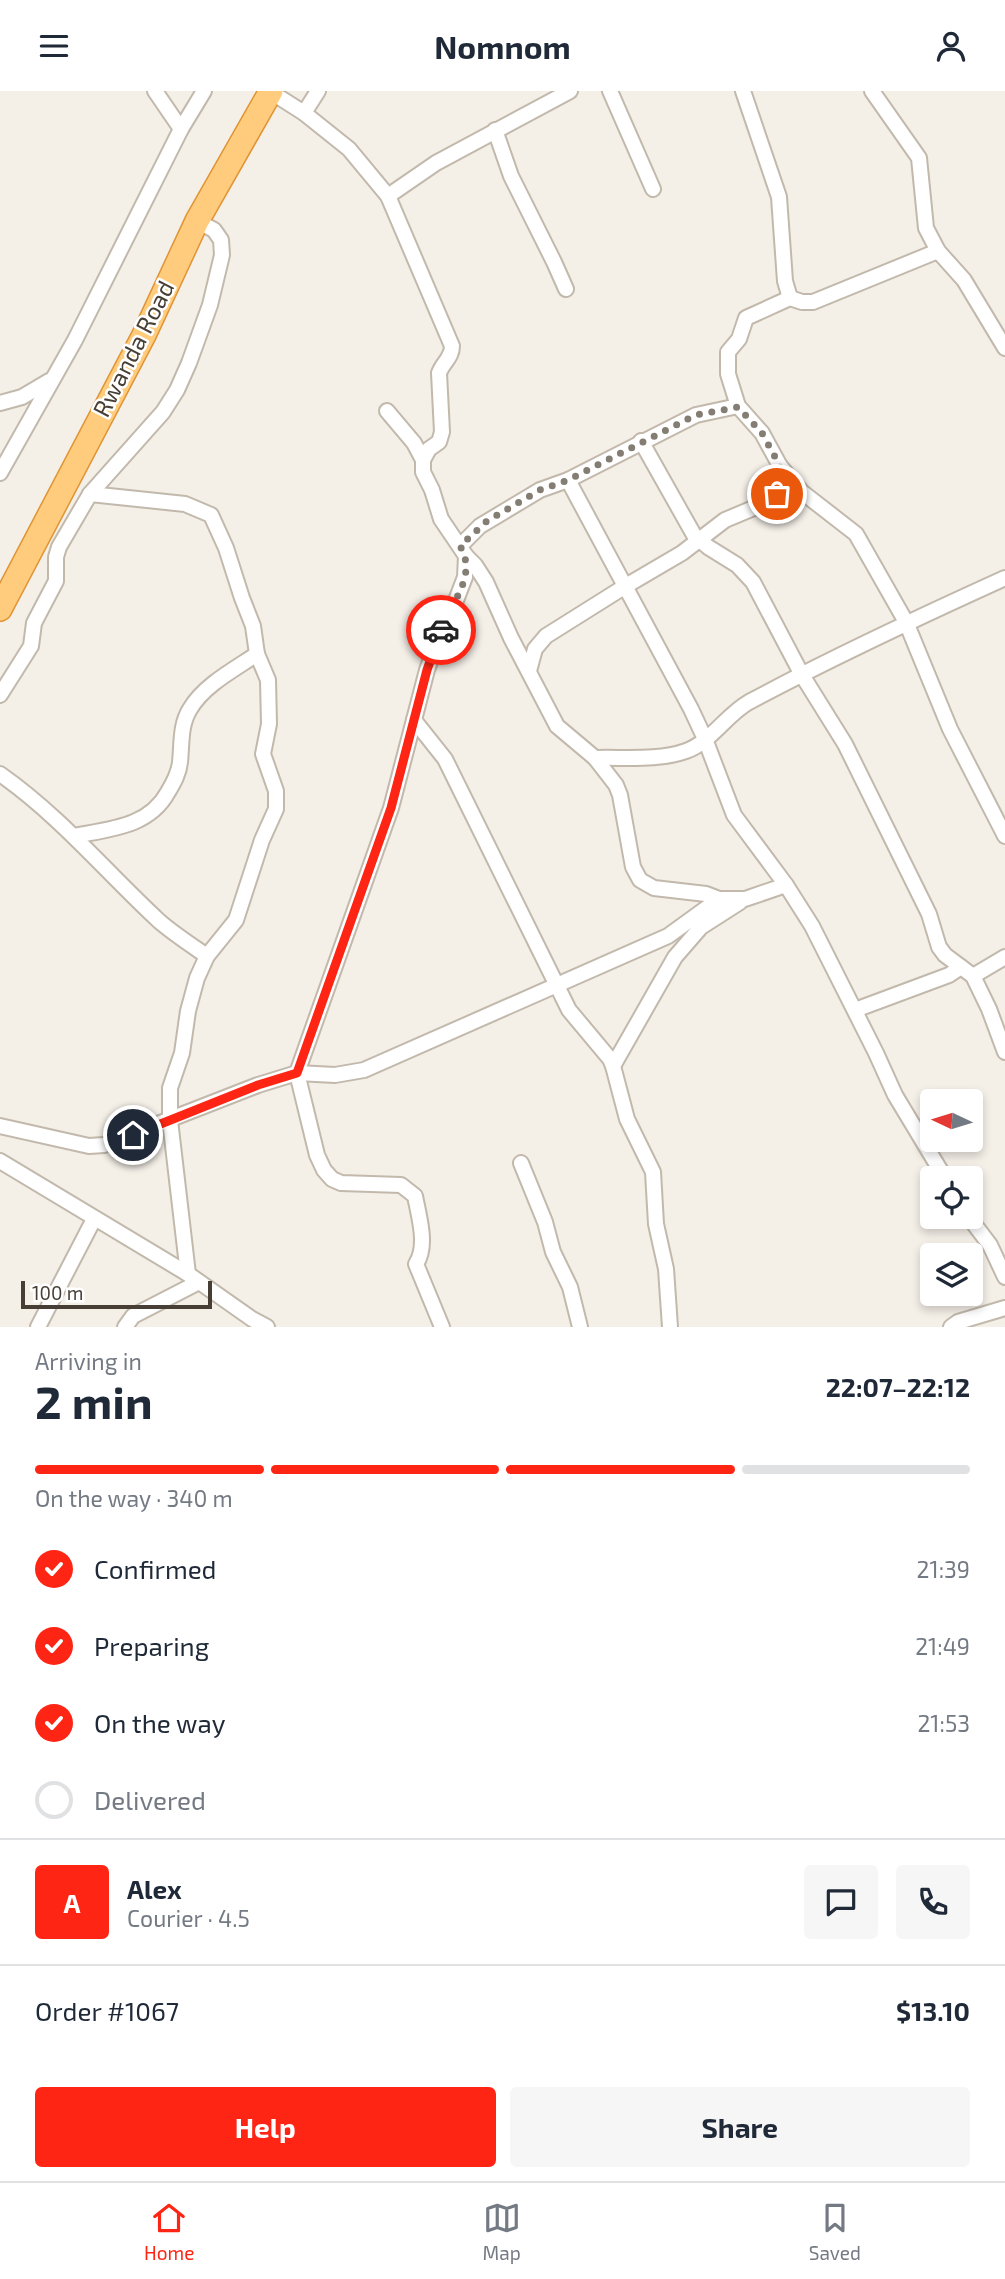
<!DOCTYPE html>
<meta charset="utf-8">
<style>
body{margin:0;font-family:"Exo 2",sans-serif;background:#f6f6f7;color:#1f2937;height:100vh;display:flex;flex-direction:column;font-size:26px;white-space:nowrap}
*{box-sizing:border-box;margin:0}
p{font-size:23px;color:#747a83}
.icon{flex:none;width:38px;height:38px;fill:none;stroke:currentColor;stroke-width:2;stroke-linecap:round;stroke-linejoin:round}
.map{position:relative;height:1236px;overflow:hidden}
.panel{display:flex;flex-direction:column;background:#fff;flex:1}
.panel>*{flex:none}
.needle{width:46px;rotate:274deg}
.controls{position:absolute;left:920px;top:998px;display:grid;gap:14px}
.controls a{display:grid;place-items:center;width:63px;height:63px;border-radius:7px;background:#fff;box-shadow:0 4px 10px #0003;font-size:35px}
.scale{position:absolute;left:21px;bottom:18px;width:191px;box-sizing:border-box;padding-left:7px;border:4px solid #473f36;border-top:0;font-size:19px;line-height:24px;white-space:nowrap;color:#473f36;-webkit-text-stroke:5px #fff;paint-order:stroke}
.pin{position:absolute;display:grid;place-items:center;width:60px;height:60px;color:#fff;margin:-30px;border:4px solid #fff;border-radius:50%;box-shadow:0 2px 7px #0007}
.courier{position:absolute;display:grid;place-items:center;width:70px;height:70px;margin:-35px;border:5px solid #fe2514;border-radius:50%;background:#fff;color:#222;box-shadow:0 2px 9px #0007}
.summary em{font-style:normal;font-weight:700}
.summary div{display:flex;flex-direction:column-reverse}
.summary{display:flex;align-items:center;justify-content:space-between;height:119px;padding:0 35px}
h1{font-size:46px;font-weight:700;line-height:52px}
.bar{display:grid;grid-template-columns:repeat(4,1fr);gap:10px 7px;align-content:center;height:84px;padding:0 35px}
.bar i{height:9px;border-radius:5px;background:#e0e1e3}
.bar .current{background:#fe2514}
.bar p{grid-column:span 4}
.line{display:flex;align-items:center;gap:18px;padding:0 35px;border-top:2px solid #e0e1e3}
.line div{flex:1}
.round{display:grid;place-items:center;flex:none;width:74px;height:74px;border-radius:7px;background:#f6f6f7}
ol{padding:0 35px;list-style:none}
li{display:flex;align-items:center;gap:21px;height:77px}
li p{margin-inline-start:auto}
li .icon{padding:7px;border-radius:50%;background:#fe2514;color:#fff;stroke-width:4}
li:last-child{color:#747a83}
li i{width:38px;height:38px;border:4px solid #e0e1e3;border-radius:50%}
.button{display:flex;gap:14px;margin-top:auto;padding:14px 35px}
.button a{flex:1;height:80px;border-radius:7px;background:#fe2514;color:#fff;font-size:28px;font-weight:700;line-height:80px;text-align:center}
.button a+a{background:#f6f6f7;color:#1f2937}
header{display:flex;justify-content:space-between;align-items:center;height:91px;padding:0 35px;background:#fff;font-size:32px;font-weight:700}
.tabs{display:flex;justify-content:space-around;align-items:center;height:98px;border-top:2px solid #e0e1e3;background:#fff;font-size:19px;color:#747a83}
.tabs a{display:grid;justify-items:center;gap:4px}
.tabs .current{color:#fe2514}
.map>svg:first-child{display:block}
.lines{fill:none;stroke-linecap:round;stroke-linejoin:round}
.minor-casing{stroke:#c2b9ac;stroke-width:18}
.trunk-casing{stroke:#e09434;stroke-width:26}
.minor{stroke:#fff;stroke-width:14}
.trunk{stroke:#ffcc7d;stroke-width:23}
.done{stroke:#847d74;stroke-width:7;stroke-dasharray:0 12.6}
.route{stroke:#fe2514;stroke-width:9}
.labels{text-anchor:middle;stroke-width:5;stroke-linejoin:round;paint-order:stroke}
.street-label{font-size:24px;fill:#473f36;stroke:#fff}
</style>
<header><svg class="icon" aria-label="menu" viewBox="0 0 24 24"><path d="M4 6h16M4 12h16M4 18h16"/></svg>Nomnom<svg class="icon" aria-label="person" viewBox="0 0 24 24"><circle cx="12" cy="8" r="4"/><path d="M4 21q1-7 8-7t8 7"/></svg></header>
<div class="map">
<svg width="1005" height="1236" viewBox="0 0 1005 1236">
<rect width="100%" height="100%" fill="#f4efe7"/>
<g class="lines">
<defs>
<g id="minor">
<polyline points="155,0 181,38"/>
<polyline points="610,0 653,98"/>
<polyline points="743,0 779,106 785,190 790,207"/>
<path d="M271 1 304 22 349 58 388 105 452 255C452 267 443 271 439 282L442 341 439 351 429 358 423 369V381L432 399 441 428 466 465 465 486 455 512 444 531 427 579 391 717 297 982 317 1064 324 1079 332 1088 341 1092 401 1094 415 1105C419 1126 428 1155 416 1173L442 1236"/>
<polyline points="304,22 318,0"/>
<polyline points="495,39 511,85 554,171 566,198"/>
<polyline points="388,105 436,72 570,0"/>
<polyline points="938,160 964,189 1005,257"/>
<polyline points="0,312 22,306 49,290"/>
<polyline points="387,320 414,352 423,369"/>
<polyline points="641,350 694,444 708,456 737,474 753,491 802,584 845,653 929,823 939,856 945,864 973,885 989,918 1005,961"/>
<polyline points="780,375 802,401 856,443 906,531 950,638 1005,745"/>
<polyline points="0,382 75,249 181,38 204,0"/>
<polyline points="568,389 691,618 705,648 734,724 786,794 812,835 876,962 895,1004 945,1087"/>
<polyline points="90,403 185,413 211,424 226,457 242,507 253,535 257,563 268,589 269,633 263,663 276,700 276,718 262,749 236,829 207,865 197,887 188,920 182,962 170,997 170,1029 188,1183"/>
<polyline points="460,455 480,435 540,399 568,389 696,324 738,315"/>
<polyline points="466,465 475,474 486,491 511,547 557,635 595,667 616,694 620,704 633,776 640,789 654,797 706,803 719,808"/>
<polyline points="529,580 535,558 546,545 624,496 682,462 725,429 775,408 780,375 762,342 738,315 728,283 728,261 739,248 746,227 790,207 802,211 813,211 938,160 926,137 919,67 872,0"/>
<polyline points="0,604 31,555 34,532 56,490 56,466 59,456 90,403 163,321 177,299 189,272 210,214 222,164 221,149 214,139 197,130"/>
<polyline points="414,629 445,668 569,919 610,968 613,975 627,1028 653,1081 656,1133 666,1178 670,1236"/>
<path d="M595 667C624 666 658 670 686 660 711 651 726 624 749 611 833 566 919 526 1005 487"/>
<path d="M0 683C60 725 106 781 159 830 174 843 191 854 207 865"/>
<path d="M74 745C110 738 149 736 168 701 174 691 179 682 180 671 182 652 180 634 190 618 204 594 235 578 257 563"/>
<polyline points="973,885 1005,866"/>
<polyline points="855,919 949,884 961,876"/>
<polyline points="613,975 675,866 701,836 740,811"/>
<polyline points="0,1035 89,1055 104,1054 258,994 297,982 335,984 364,979 668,845 719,808 745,808 786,794"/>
<polyline points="0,1070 188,1183 252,1228 267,1236"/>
<polyline points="521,1072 545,1131 553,1161 570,1196 580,1236"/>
<polyline points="968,1125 990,1154 1005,1186"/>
<polyline points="38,1236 94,1128"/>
<polyline points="125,1236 133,1225 199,1191"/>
<polyline points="951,1236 958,1231 1005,1217"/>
</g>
<polyline id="trunk" points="0,518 144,244 197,130 271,0"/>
</defs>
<!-- minor casing -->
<use href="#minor" class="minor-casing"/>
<!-- trunk casing -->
<use href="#trunk" class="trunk-casing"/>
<!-- minor -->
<use href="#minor" class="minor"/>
<!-- trunk -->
<use href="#trunk" class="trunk"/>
</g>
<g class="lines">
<!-- done -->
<path class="done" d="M441 539C451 511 478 485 460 455L487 430 540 399 568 389 696 324 738 316 762 342 780 375 777 403"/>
<!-- route -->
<polyline class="route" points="133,1044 258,994 297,982 391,717 427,579 441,539"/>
</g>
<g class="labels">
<!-- street labels -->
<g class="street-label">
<text transform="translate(134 258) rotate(-63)" y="8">Rwanda Road</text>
</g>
</g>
</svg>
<div class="controls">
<a><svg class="needle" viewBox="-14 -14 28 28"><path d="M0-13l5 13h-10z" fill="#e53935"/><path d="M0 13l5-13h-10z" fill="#747a83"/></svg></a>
<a><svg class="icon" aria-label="locate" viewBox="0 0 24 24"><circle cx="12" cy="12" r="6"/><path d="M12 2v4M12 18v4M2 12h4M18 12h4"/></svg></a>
<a><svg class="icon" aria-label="layers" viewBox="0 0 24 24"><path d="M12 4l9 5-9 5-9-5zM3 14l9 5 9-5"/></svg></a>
</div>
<div class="scale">100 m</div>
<div class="pin" style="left:777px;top:403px;background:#ea580c"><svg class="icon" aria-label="bag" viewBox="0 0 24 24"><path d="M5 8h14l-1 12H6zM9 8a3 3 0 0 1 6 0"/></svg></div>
<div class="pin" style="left:133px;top:1044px;background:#1f2937"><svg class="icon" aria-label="home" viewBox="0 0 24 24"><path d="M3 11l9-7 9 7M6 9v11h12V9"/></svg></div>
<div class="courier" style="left:441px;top:539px"><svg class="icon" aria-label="car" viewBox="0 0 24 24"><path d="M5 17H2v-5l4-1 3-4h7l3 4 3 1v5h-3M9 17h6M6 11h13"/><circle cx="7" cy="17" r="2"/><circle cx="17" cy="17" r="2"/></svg></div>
</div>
<section class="panel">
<div class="summary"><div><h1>2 min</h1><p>Arriving in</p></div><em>22:07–22:12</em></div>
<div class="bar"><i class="current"></i><i class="current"></i><i class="current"></i><i></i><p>On the way · 340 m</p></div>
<ol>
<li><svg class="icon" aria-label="check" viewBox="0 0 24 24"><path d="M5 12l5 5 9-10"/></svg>Confirmed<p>21:39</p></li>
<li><svg class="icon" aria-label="check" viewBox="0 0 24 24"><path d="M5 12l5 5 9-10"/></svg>Preparing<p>21:49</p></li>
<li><svg class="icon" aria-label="check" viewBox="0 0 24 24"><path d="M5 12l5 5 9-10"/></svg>On the way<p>21:53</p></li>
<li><i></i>Delivered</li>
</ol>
<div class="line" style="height:126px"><b class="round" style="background:#fe2514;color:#fff">A</b><div><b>Alex</b><p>Courier · 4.5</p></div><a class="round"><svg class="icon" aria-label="chat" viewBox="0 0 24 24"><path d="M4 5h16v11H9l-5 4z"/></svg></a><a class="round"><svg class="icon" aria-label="phone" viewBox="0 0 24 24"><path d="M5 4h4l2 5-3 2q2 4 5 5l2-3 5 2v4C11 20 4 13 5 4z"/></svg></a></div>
<div class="line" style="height:91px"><div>Order #1067</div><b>$13.10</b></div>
<div class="button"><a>Help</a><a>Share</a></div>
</section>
<nav class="tabs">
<a class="current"><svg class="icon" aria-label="home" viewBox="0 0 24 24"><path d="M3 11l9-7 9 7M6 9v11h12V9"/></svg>Home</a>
<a><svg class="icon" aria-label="map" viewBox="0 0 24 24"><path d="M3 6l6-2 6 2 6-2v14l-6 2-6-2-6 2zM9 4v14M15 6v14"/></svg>Map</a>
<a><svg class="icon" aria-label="saved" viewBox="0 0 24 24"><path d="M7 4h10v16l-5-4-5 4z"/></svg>Saved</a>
</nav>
